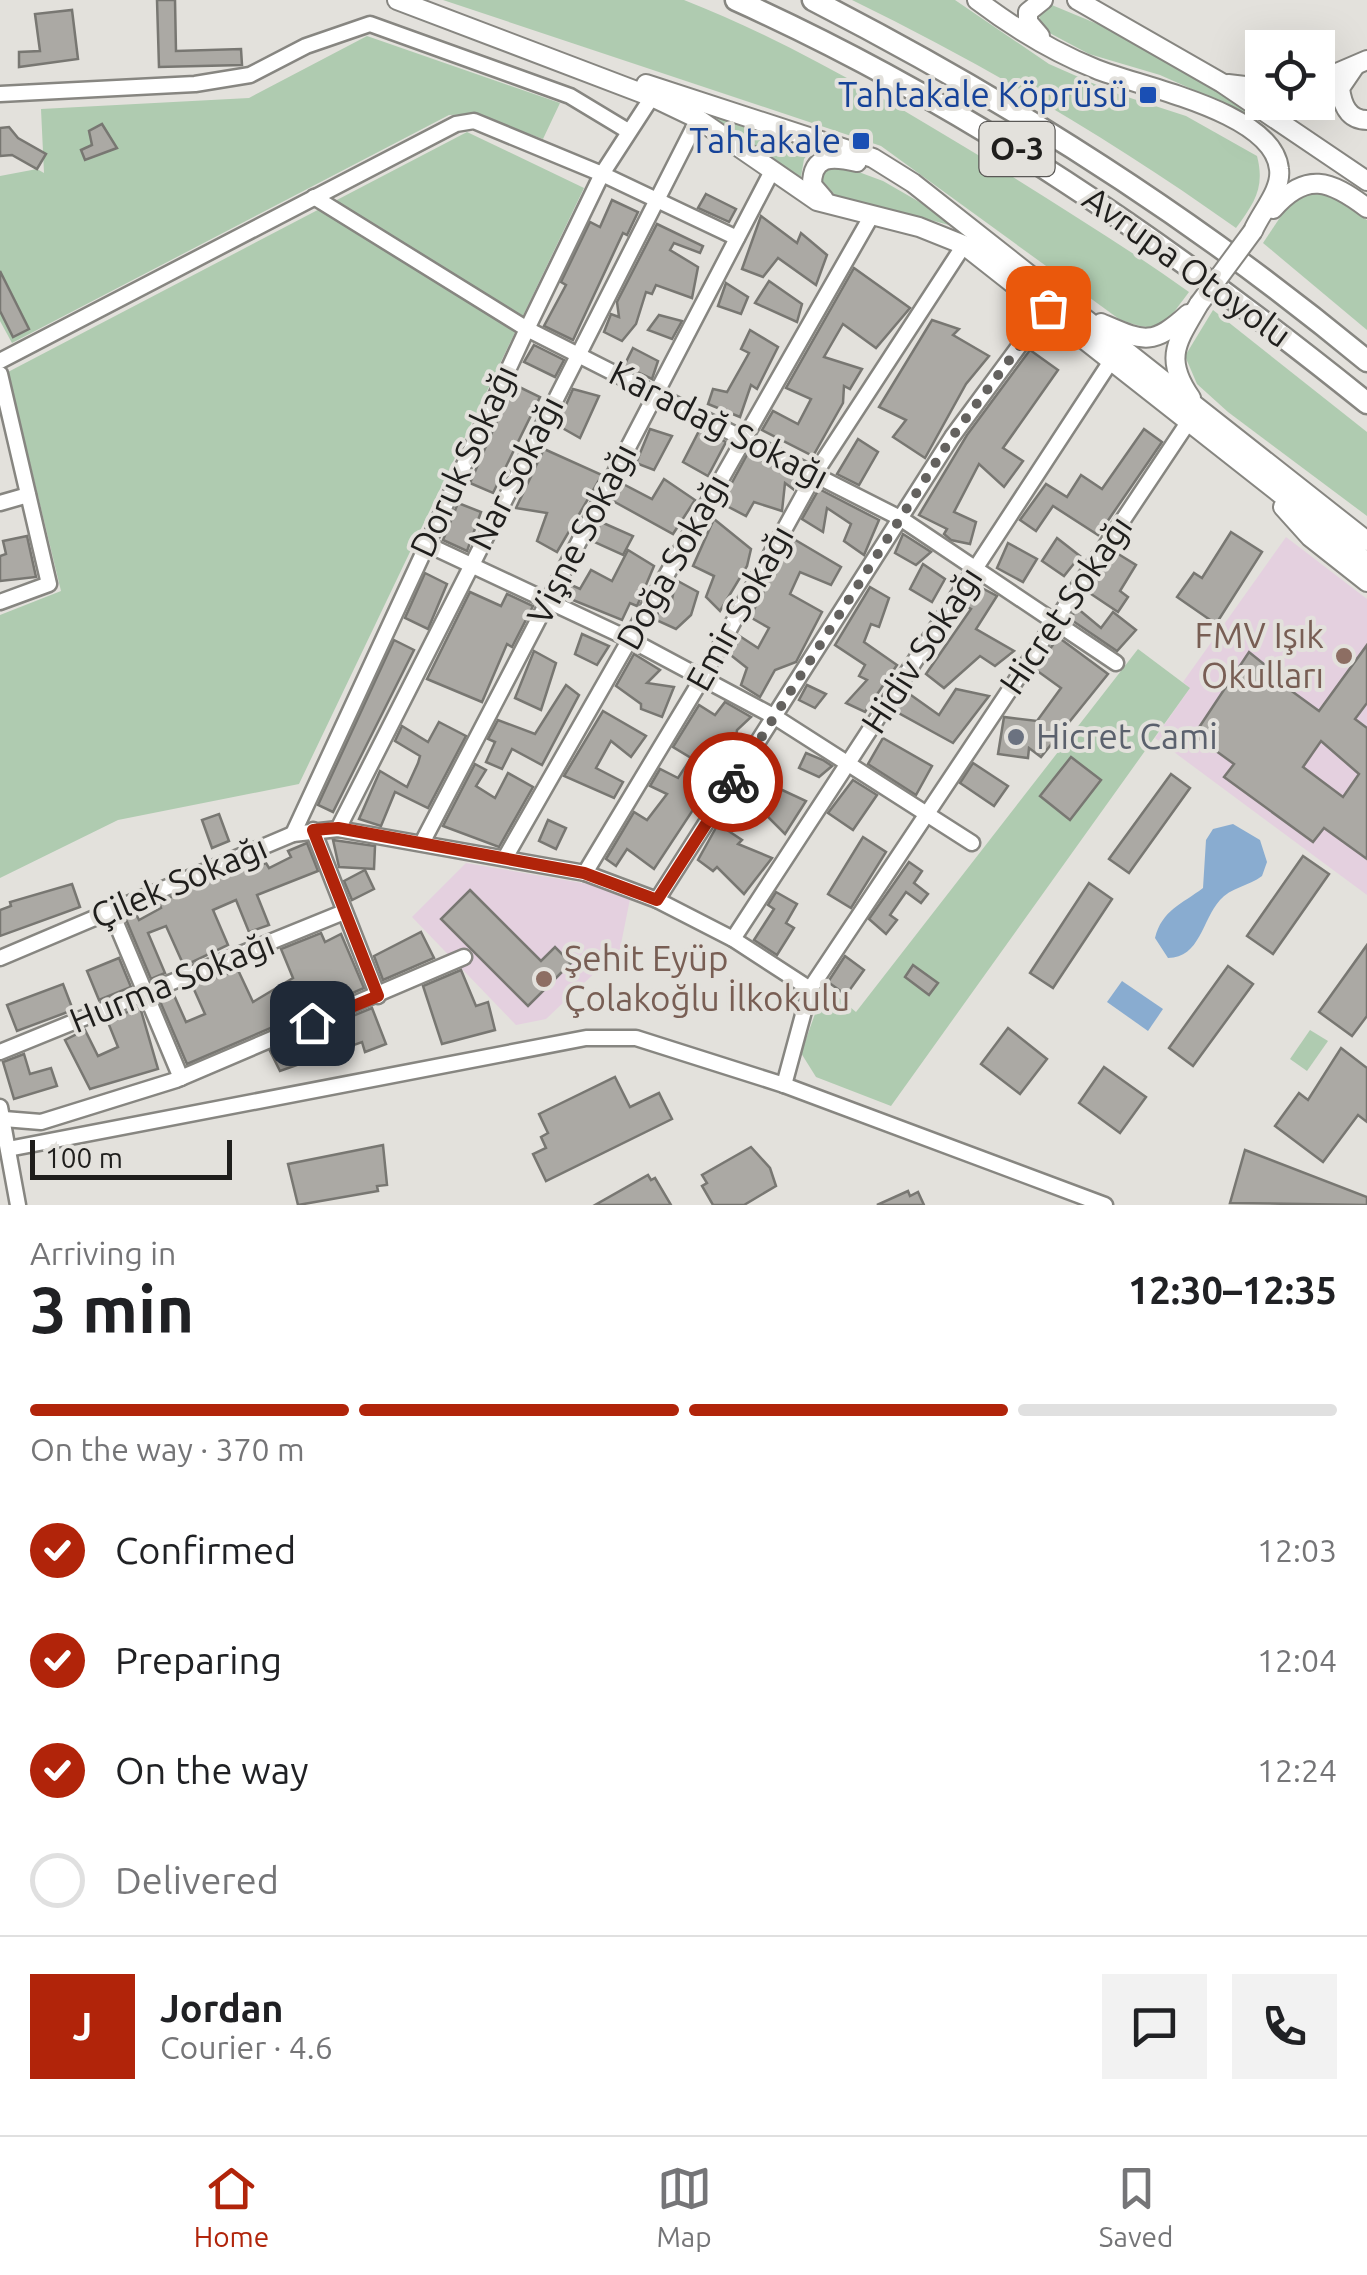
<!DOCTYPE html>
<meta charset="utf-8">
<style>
body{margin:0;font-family:Ubuntu,sans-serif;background:#f2f2f2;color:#202124;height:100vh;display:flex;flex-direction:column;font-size:38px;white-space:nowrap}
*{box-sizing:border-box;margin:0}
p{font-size:32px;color:#757577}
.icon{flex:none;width:55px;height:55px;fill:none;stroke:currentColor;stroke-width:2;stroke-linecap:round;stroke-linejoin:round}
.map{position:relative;height:1205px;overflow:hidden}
.drawer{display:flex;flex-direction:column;background:#fff;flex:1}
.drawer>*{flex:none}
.tools{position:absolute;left:1245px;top:30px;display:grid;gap:20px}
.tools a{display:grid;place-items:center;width:90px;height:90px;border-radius:0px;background:#fff;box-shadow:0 10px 40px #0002;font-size:50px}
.scale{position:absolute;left:30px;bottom:25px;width:202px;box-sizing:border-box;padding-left:10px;border:5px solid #1f1e1c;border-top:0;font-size:28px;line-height:35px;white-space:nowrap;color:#1f1e1c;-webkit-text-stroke:8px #e3e1dc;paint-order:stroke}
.pin{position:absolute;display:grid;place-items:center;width:85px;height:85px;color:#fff;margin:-42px;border-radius:20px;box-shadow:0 5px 15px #0006}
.courier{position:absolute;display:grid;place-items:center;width:100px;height:100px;margin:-50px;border:8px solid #b1240a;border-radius:50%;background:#fff;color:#222;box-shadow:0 2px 12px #0007}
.overview em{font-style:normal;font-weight:700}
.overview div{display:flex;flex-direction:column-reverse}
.overview{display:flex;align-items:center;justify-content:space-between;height:170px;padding:0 30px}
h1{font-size:65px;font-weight:700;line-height:75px}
.bar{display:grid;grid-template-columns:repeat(4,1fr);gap:15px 10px;align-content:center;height:120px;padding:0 30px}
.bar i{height:12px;border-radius:8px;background:#e0e0e0}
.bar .on{background:#b1240a}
.bar p{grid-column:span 4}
.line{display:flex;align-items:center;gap:25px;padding:0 30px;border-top:2px solid #e0e0e0}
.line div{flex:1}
.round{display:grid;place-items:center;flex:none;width:105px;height:105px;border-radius:0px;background:#f2f2f2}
ol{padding:0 30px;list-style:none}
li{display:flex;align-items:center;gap:30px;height:110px}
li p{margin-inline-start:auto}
li .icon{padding:10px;border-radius:50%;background:#b1240a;color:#fff;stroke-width:4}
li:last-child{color:#757577}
li i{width:55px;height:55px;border:5px solid #e0e0e0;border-radius:50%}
.tab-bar{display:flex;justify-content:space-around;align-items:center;height:140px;border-top:2px solid #e0e0e0;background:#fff;font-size:28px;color:#757577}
.tab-bar a{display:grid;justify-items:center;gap:5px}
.tab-bar .on{color:#b1240a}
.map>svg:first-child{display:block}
.education{fill:#e4d0df}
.green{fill:#afcbb0}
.water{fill:#89acd0}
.building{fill:#aba9a4;stroke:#787772;stroke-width:2.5;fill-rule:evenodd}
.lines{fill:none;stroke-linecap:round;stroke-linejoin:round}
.minor-casing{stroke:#878681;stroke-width:19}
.major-casing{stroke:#878681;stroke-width:22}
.highway-casing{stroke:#878681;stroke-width:25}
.minor{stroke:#fff;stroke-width:14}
.major{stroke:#fff;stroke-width:18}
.highway{stroke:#fff;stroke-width:20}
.major-bridge-casing{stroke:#878681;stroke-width:22;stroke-linecap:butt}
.major-bridge{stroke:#fff;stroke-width:18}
.done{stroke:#64625f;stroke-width:10;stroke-dasharray:0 18}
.route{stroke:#b1240a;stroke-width:12}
.transit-dot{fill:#1a4fb4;stroke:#e3e1dc;stroke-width:4}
.education-dot{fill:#8d6e63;stroke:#e3e1dc;stroke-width:4}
.worship-dot{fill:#6b7280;stroke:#e3e1dc;stroke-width:4}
.labels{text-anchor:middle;stroke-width:8;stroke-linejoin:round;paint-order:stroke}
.shield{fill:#e3e1dc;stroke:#5a5856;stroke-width:2.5}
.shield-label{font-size:32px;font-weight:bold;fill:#1f1e1c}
.transit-label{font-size:35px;fill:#164399;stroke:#e3e1dc;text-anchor:end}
.street-label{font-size:35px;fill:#1f1e1c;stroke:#e3e1dc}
.education-label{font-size:35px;fill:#785e54;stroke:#e3e1dc;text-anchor:end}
.worship-label{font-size:35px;fill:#5b616d;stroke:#e3e1dc;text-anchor:start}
</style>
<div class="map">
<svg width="1367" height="1205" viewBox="0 0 1367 1205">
<rect width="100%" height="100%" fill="#e3e1dc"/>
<!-- education -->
<g class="education">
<polygon points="1286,537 1367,599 1367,895 1155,738 1190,688 1183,682"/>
<polygon points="466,863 594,885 630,899 620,949 546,1019 516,1025 412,917"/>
</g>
<!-- green -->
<g class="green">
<path d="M443 0H684C789 41 887 100 983 158 1052 202 1122 244 1189 292 1163 326 1162 336 1119 319L881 146Z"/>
<path d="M852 0H955L1049 64 1115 93 1186 116 1257 156C1265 187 1255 202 1236 228 1114 141 987 66 852 0Z"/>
<polygon points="1047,3 1136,40 1257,118 1160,75 1089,54 1042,29 1038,10"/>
<polygon points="367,36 560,103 543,139 475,114 449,115 12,343 0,321 0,176 37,169 44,173 41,109 249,98"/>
<polygon points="712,115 814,147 804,159 800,183"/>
<polygon points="467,132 584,188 299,784 118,820 0,878 0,615 61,591 8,372"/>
<polygon points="837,164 883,181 968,230 835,195 821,179 823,169"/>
<polygon points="1308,192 1328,194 1367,220 1367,330 1263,243 1291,201"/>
<polygon points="1213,310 1367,432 1367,516 1228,412 1197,384 1185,356"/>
<polygon points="1138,649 1190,688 891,1106 816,1077 801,1053 825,986 856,1012"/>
<polygon points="1310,1030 1328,1041 1307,1071 1290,1059"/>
</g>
<!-- water -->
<g class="water">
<path d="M1233 824 1260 840 1267 862 1262 876C1249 886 1230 888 1220 900 1202 920 1200 958 1168 958L1155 938C1162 910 1182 904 1203 888L1206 840 1213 829Z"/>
<polygon points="1122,981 1163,1009 1148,1031 1107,1002"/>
</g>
<!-- building -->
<g class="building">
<polygon points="157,0 175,0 176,51 241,49 242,65 159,67"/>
<polygon points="72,10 78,59 19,67 19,52 40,51 35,14"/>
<polygon points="102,124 117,148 85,160 81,150 92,145 89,131"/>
<polygon points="9,127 18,138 46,154 37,169 12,155 0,156 0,128"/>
<polygon points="706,194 736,209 729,222 698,208"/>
<polygon points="612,200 638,212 627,235 623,233 573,340 544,326 566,285 561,282 590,222 600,227"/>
<polygon points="761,216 797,243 801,233 827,255 816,285 778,258 763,277 742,269"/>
<polygon points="657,224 703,246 700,253 674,243 670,250 698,267 692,298 656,285 652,294 646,292 636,324 622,341 604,332 611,314 619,317 617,302"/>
<polygon points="854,268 910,308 876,348 843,324 824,357 862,369 850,389 844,386 843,403 813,456 762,430 773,411 798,424 811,399 786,388"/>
<polygon points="0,271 29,329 13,337 0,311"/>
<polygon points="769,281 802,304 797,322 755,303"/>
<polygon points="726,283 748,297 741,314 718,306"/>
<polygon points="659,315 682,321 672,339 648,330"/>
<polygon points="932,320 959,329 953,335 989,356 966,384 925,458 893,437 906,420 879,407"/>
<polygon points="750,330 778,347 757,389 751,385 740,417 708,404 713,389 727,392 749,353 741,349"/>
<polygon points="534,345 564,360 555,377 524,362"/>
<polygon points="633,348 658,361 652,379 624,366"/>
<polygon points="1030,350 1058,370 1003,448 1023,461 1004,487 979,464 954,512 976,522 970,544 951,540 944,534 947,529 919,515 967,435"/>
<polygon points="513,384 540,397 493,493 470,483"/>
<polygon points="573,389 599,396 580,438 557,425"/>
<polygon points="650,429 672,436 654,470 636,463"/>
<polygon points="700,429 726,442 708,476 683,462"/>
<polygon points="1144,429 1162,442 1098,535 1053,506 1036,531 1020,520 1046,484 1067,497 1081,475 1102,489"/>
<polygon points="858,439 878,452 859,485 837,474"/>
<polygon points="544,449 602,475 557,552 537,541 547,513 516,508"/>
<polygon points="748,453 795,477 793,489 785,483 782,511 754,502 746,516 721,503"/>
<polygon points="664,479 695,500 673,534 613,501 621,483 652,499"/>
<polygon points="819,489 879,520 864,555 844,541 851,524 827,508 823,532 802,519"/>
<polygon points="458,503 481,512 467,551 443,540"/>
<polygon points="714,519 751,549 747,566 720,611 706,597 714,576 693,566"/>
<polygon points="601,522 633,536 623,555 592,541"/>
<polygon points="1231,532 1262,552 1216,624 1177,597 1194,573 1202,578"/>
<polygon points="903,534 931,552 916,565 895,553"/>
<polygon points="27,536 36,577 0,581 0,556 6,554 3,541"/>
<polygon points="792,538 841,567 831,585 800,572 790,594 822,612 796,662 775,670 760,697 741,685 747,668 728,653 738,635 758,648 769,628 750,617"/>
<polygon points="1057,538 1080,556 1064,576 1042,561"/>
<polygon points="1008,543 1037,559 1023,582 997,568"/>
<polygon points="628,550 654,566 637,606 630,603 622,620 563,596 569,584 580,589 591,570 612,581"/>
<polygon points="1115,552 1136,565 1120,591 1128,597 1118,612 1088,592"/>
<polygon points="923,564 945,579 932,602 910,589"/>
<polygon points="425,573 447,584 428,629 405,618"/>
<polygon points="676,580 698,592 691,615 676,629 654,619 666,601 671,604"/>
<polygon points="978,586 997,596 976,629 1014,651 995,666 980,656 944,688 926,674 971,609 964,605"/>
<polygon points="870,587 889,598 879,627 871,624 864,642 897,665 865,712 846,703 867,680 859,676 865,665 835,645"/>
<polygon points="470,592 501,606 507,594 533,606 512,647 507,644 482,702 427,679"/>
<polygon points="1077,608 1101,628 1113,612 1136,630 1117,651 1070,619"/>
<polygon points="582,634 609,646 597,665 575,654"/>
<polygon points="1058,637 1108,674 1041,757 1029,748 1028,758 998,754 1004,717 1037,721 1061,688 1036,670"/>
<polygon points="394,640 414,650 333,812 318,805"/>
<path d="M1367 645V703L1355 719 1367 728V859L1324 828 1313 842 1224 777 1234 764 1194 735 1249 652 1270 669 1267 673 1319 711ZM1321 741 1359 774 1343 797 1303 767Z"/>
<polygon points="534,651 556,663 541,710 515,698"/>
<polygon points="634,654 660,670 647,683 674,687 662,717 641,709 641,704 616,686"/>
<polygon points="566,685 579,695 542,765 512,749 502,769 486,762 495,742 488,739 498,720 535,734"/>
<polygon points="807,685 826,694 815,708 799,700"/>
<polygon points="956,689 989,696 953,743 895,711 908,693 939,715"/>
<polygon points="725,702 751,717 737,730 735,746 730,746 718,772 654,869 627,849 616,866 606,859 634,812 647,820 667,794 650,786 660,769 678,778 691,758 673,747 699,705 715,715"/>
<polygon points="603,711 646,736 631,757 611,741 596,768 623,782 614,798 564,776"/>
<polygon points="439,722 466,736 428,808 395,792 381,826 359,819 380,771 407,787 418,763 420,756 395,741 402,726 428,742"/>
<polygon points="883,738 932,766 916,795 868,764"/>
<polygon points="806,753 823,760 832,766 819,777 799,768"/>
<polygon points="1071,757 1101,780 1070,820 1040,796"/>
<polygon points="973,763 1008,786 994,806 960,783"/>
<polygon points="475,764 486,770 476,786 495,798 508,773 533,787 499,847 443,826"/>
<polygon points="1171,774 1190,788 1129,873 1109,859"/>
<polygon points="853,780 877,795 853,830 828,813"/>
<polygon points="780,789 806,801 785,834 768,817"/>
<polygon points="219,814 229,841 212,848 202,820"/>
<polygon points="548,820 566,828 556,849 539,841"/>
<polygon points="718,824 742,840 738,844 772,858 744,894 717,867 713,871 698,860"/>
<polygon points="863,837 886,852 851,908 828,894"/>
<polygon points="333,840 375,846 374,869 339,867"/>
<polygon points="307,843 318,871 257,895 269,925 249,932 236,900 213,910 228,945 184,966 166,926 148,933 165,973 151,979 125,917 135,912 139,920 161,908 159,902 245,866 247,871 266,863 269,868 291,857 288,851"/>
<polygon points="1303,856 1329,874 1273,954 1247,936"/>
<polygon points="909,862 922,871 914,883 928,894 921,903 906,892 890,915 897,920 886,934 869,919"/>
<polygon points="365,870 374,889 352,900 344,881"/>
<polygon points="1089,883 1112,899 1053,988 1030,973"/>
<polygon points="72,884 80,907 0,936 0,910 11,906 10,902"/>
<polygon points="470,890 541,961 555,947 571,963 528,1006 441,919"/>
<polygon points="776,892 797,904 786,923 794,928 777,955 754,940 774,909 768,905"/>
<polygon points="421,932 434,958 383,980 374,956"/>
<polygon points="321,933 325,942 341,934 364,988 309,1012 303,1003 283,1014 287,1021 187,1064 159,999 173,993 186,1022 205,1014 192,985 238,970 253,1002 293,978 281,949"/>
<polygon points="1367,945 1367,1016 1352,1036 1319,1012"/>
<polygon points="845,956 864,970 846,995 828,982"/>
<polygon points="119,958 131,987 99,1000 87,971"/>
<polygon points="913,965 938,983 929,995 905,977"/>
<polygon points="1228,966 1253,984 1193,1066 1169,1048"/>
<polygon points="461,970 476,1006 488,1002 495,1030 442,1044 423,986"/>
<polygon points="63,984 73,1010 17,1031 7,1005"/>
<polygon points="140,1007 158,1069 90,1089 65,1040 85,1030 98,1056 118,1047 107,1020"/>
<polygon points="372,1008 386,1044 365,1052 362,1042 280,1071 270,1051 315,1032 317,1036 340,1028 338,1022"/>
<polygon points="1008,1028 1047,1059 1020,1094 981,1064"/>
<polygon points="1341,1048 1367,1068 1367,1122 1358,1115 1323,1162 1275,1126 1299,1093 1308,1100"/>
<polygon points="24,1054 30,1074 51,1068 57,1086 14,1099 3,1062"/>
<polygon points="1104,1067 1146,1097 1120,1133 1079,1103"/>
<polygon points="615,1077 630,1107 659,1093 672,1119 546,1181 533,1154 546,1148 541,1137 548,1133 539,1114"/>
<polygon points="383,1145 387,1185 377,1186 378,1191 298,1205 288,1164"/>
<polygon points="751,1147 770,1168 776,1186 744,1205 713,1205 702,1186 707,1183 702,1175"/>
<polygon points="1245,1150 1367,1197 1367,1205 1230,1203"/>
<polygon points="648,1175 651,1180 655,1178 671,1205 595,1205"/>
<polygon points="908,1191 910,1196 918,1192 924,1205 877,1205"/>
</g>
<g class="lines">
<defs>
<g id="minor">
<polyline points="0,94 195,84 250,75 306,46 370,24 570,96 628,131"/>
<polyline points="314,197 527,329 900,518 1116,663"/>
<polyline points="0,361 456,124 474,121 602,174 737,238"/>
<polyline points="0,374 49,584 0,602"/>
<polyline points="0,503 28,495"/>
<polyline points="424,543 629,639 775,717 972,843"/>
<polyline points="338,829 698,119"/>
<polyline points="313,830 378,996"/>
<polyline points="293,834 527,329 602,174 652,97"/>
<polyline points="422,843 771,173"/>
<polyline points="505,858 872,215"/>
<polyline points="585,873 703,677 816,472 964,245"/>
<polyline points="657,900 952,437 1048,307"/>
<polyline points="111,911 181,1078"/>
<polyline points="733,939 1111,361"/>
<polyline points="0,958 293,834 338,829 585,873 657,900 733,939 810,989"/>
<polyline points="0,1052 344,912"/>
<polyline points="784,1085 810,989 1189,421"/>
<polyline points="0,1107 18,1205"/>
<polyline points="4,1119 41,1122 176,1080 464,957"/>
<polyline points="8,1149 586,1038 636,1038 784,1085 1105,1205"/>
</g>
<g id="major">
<polyline points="397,0 652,97 698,119 817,201 919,227 964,245 1367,562"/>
<path d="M977 0C1014 28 1053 52 1096 69 1139 87 1273 111 1279 169 1282 190 1261 212 1253 231"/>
<polyline points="1077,0 1222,83 1367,181"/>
<polyline points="1040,36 1028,22 1028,12 1043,0"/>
<path d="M1355 66 1340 88C1342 104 1348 120 1367 120"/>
<polyline points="1318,81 1367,60"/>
<polyline points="646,84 873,158 913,183 1367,541"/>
<polyline points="1228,84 1262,88"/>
<path d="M824 199 812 185C812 155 832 156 857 162"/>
<path d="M1273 209C1306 171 1330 180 1367 208"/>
<path d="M1101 323C1143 341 1152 347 1188 314"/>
<path d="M1191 398C1163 358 1177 342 1199 304"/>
<polyline points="1283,507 1310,537 1367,582"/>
</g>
<g id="highway">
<path d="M736 0C967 104 1171 245 1367 403"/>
<path d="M813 0C1010 101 1196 219 1367 361"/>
</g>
</defs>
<!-- minor casing -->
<use href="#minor" class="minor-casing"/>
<!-- major casing -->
<use href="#major" class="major-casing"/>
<!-- highway casing -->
<use href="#highway" class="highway-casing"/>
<!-- minor -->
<use href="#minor" class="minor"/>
<!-- major -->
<use href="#major" class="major"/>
<!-- highway -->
<use href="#highway" class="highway"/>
<defs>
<polyline id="major-bridge" points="1199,304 1253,231"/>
</defs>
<!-- major-bridge casing -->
<use href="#major-bridge" class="major-bridge-casing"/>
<!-- major-bridge -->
<use href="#major-bridge" class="major-bridge"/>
</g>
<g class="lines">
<!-- done -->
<polyline class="done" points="733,782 952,437 1048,308"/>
<!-- route -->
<polyline class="route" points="312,1023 378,996 313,830 338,828 584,873 657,900 733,782"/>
</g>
<!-- markers -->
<g class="transit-dot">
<rect x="1138" y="85" width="20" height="20" rx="5"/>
<rect x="851" y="131" width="20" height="20" rx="5"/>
</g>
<g class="education-dot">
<circle cx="1344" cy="656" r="10"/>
<circle cx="544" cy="979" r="10"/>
</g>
<circle class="worship-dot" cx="1016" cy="737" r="10"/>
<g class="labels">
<!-- shield labels -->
<rect class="shield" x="979.5" y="122" width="75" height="54" rx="8"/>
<g class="shield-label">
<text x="1017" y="160">O-3</text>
</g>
<!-- transit labels -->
<g class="transit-label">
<text x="1128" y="107">Tahtakale Köprüsü</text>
<text x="841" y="153">Tahtakale</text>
</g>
<!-- street labels -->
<g class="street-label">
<text transform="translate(1187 267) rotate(36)" y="12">Avrupa Otoyolu</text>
<text transform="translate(719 425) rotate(27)" y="12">Karadağ Sokağı</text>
<text transform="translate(464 461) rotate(-65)" y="12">Doruk Sokağı</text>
<text transform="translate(516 473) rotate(-63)" y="12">Nar Sokağı</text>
<text transform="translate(582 534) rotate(-63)" y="12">Vişne Sokağı</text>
<text transform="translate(673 562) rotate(-61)" y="12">Doğa Sokağı</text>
<text transform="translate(1066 605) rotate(-56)" y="12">Hicret Sokağı</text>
<text transform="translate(740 608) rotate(-61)" y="12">Emir Sokağı</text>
<text transform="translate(922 650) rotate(-57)" y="12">Hidiv Sokağı</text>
<text transform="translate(179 882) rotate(-23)" y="12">Çilek Sokağı</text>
<text transform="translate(172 982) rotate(-22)" y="12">Hurma Sokağı</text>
</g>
<!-- education labels -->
<g class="education-label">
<text x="1324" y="648">FMV Işık<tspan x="1324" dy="40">Okulları</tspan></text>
<text x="564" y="971" text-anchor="start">Şehit Eyüp<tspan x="564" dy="40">Çolakoğlu İlkokulu</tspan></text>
</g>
<!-- worship labels -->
<g class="worship-label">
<text x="1036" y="749">Hicret Cami</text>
</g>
</g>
</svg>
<div class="tools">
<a><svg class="icon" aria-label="locate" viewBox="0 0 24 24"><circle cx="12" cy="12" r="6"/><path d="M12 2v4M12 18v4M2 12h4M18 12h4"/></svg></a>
</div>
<div class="scale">100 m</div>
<div class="pin" style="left:1048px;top:308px;background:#ea580c"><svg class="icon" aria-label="bag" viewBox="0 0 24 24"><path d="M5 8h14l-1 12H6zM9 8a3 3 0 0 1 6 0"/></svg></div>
<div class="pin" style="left:312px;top:1023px;background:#1f2937"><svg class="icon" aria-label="home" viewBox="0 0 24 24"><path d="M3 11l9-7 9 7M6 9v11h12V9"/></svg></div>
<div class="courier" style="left:733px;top:782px"><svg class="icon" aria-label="bike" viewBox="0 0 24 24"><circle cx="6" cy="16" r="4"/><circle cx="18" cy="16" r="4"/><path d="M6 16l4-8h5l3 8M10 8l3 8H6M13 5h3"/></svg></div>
</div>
<section class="drawer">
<div class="overview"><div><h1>3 min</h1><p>Arriving in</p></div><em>12:30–12:35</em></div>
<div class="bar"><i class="on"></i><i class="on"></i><i class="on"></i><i></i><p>On the way · 370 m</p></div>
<ol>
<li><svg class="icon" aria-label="check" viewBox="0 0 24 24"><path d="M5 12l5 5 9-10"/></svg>Confirmed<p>12:03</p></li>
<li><svg class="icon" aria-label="check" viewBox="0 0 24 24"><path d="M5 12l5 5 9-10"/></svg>Preparing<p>12:04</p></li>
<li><svg class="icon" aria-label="check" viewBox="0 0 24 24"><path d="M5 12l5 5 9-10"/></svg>On the way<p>12:24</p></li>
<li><i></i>Delivered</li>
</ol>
<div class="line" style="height:180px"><b class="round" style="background:#b1240a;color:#fff">J</b><div><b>Jordan</b><p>Courier · 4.6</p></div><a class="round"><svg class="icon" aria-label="chat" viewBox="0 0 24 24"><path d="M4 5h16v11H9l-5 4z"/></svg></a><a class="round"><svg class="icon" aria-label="phone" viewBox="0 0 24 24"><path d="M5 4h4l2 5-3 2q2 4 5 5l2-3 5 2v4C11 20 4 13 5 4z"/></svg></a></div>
</section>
<nav class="tab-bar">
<a class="on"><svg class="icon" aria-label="home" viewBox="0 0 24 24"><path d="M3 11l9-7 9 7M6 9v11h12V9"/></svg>Home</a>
<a><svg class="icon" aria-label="map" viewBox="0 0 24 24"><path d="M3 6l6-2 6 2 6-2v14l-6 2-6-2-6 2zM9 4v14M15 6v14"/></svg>Map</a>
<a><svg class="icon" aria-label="saved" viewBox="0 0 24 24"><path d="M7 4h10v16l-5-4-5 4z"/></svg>Saved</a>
</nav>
